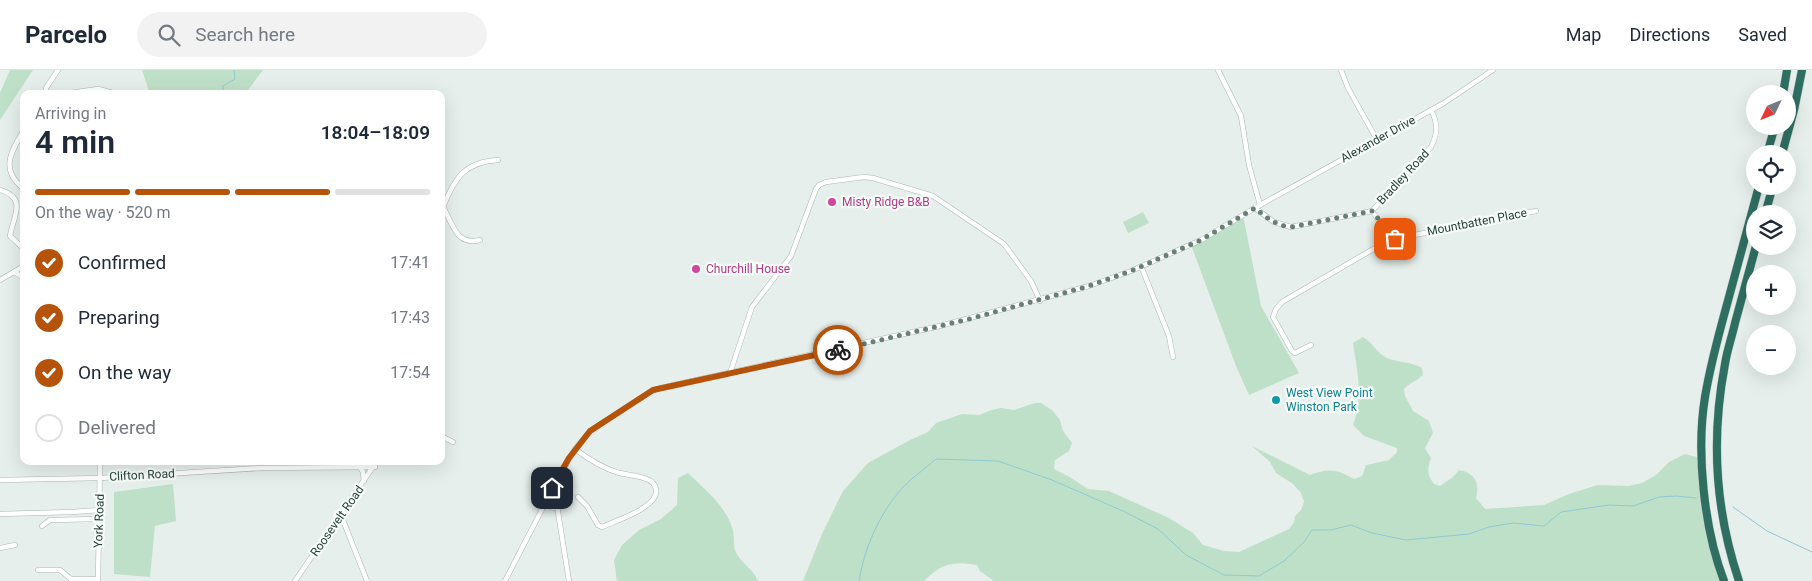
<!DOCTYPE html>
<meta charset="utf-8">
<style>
body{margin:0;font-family:Roboto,sans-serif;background:#f2f2f3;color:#1f2937;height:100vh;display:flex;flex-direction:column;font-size:19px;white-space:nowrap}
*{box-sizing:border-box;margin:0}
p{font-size:16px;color:#747a83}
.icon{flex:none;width:28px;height:28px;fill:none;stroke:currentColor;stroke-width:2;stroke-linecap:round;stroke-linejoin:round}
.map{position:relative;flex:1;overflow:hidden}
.sheet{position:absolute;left:20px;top:20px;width:425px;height:375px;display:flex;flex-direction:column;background:#fff;border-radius:10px;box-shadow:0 5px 20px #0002}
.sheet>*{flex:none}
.needle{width:32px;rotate:227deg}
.buttons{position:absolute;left:1746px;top:15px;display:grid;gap:10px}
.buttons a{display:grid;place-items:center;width:50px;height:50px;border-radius:50%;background:#fff;box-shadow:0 5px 20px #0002;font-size:25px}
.pin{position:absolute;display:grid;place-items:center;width:42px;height:42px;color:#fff;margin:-21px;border-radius:10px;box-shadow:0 2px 8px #0006}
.courier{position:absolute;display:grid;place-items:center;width:50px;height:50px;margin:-25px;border:4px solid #b45309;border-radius:50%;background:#fff;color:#222;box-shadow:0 1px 6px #0007}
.summary em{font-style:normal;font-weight:600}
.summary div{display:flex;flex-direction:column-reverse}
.summary{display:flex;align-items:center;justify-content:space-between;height:85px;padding:0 15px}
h1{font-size:32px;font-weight:600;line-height:38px}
.bar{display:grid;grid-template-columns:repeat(4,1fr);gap:8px 5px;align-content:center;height:60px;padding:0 15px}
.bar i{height:6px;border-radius:4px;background:#e0e1e3}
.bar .current{background:#b45309}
.bar p{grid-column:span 4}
ol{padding:0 15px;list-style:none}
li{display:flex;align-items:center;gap:15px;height:55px}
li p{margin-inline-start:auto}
li .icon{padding:5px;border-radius:50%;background:#b45309;color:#fff;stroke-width:4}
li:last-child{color:#747a83}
li i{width:28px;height:28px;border:2px solid #e0e1e3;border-radius:50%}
header{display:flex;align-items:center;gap:30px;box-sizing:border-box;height:70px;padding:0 25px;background:#fff;border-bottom:1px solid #e0e1e3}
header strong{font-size:24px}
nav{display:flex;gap:28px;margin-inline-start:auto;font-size:18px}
.search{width:350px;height:45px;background:#f2f2f3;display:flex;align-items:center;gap:12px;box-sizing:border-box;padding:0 18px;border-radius:28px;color:#747a83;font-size:19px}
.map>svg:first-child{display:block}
.green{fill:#bfe0c8}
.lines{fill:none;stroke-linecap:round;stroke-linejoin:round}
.stream{stroke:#8ec9d4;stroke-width:1}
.minor-casing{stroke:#a8b8b2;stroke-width:5.5}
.motorway-casing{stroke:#c2cac8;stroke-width:9}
.minor{stroke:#fff;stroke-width:4.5}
.motorway{stroke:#2f6f62;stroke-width:8}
.done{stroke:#687f78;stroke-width:5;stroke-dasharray:0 9}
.route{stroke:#b45309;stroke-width:6}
.hotel-dot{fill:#d1479c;stroke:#f7fbf9;stroke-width:2}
.culture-dot{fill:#0f9aa8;stroke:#f7fbf9;stroke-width:2}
.labels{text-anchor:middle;stroke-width:4.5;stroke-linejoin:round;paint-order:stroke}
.street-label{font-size:12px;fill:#24423a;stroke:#f7fbf9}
.hotel-label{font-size:12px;fill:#b23c85;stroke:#f7fbf9;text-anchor:start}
.culture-label{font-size:12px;fill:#0d838f;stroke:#f7fbf9;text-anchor:start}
</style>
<header>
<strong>Parcelo</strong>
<div class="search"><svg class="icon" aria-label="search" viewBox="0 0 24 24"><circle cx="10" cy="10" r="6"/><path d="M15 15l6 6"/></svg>Search here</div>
<nav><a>Map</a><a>Directions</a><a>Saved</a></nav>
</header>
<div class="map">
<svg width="1812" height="511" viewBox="0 0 1812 511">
<rect width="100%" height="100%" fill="#e6efeb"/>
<!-- green -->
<g class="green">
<polygon points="10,0 33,0 0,50 0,23"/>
<polygon points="142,0 263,0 245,24 150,24"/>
<polygon points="1143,142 1149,153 1128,163 1123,152"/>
<polygon points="1243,145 1261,236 1299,303 1249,325 1236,296 1191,175"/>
<path d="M1363 267C1373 272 1376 283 1387 288 1399 293 1410 291 1422 298L1423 305C1417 311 1409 313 1404 319L1405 326 1413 341 1429 351 1433 363 1425 378 1431 388C1427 399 1427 405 1434 414L1440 416 1453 407 1459 400C1475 403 1480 413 1476 428L1485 439 1544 435 1569 424 1598 415 1629 416 1642 413 1656 405 1669 392 1685 384 1697 387 1721 511H994L980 501 977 495C951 491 943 493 924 511H803L822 464 843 421 868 393 910 370 928 362 936 353 962 344 979 345 992 340 1001 338 1014 340 1035 333H1041L1052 340 1060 350 1063 361 1072 373 1069 381 1055 390 1054 399 1068 406 1088 419 1109 421 1169 448 1193 463 1203 475 1224 481 1239 482 1289 459 1294 452 1295 446 1301 440 1304 432 1301 423 1293 414 1276 403 1270 392 1252 376 1310 405C1329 398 1336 399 1354 409L1362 406 1366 395 1389 390 1397 382V378L1364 366 1353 355C1364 328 1357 301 1353 273Z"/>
<path d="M688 403C705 420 724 434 732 457 735 464 733 473 735 480 739 492 753 498 758 511H617L614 490 622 475 639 460 661 449 677 435 678 408Z"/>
<polygon points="173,414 176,451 155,456 150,507 114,504 114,422"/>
</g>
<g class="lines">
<!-- stream -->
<g class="stream">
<polyline points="223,24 223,16 235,9 234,0"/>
<polyline points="1733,437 1767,461 1812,482"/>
<path d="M859 511C864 480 878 447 898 423 908 410 924 400 936 389L998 391 1052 410 1123 441 1158 459 1186 485 1224 505 1259 506 1284 491 1304 472 1312 460H1331L1351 455 1372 463 1406 470 1469 464 1489 457 1513 453 1544 456 1561 442 1609 435 1633 436 1659 427 1676 426 1696 428"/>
</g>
<defs>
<g id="minor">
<polyline points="1341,0 1348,18 1377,70"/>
<polyline points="45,24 46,18 58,0"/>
<polyline points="63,24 98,19 117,24"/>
<path d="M24 60C10 83 0 100 24 119"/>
<path d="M0 120C28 128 13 147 10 166L24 179"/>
<polyline points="1260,135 1444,33 1493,0"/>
<path d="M441 137H443C453 154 456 176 480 170"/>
<path d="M443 137C455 107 465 92 498 90"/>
<path d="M1255 138 1274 152 1291 157 1372 141 1431 77C1438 64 1438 53 1431 40"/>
<polyline points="1372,141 1382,155 1389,170"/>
<polyline points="1141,196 1169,266 1173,287"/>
<polyline points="14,202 24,208"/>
<polyline points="0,210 24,196"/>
<polyline points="1311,275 1295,283 1292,281 1273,247 1276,239 1282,232 1389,170 1536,141"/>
<polyline points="730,303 752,237 791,186 816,119 819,115 826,112 864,107 873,108 933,126 1004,174 1031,211 1040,231"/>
<polyline points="441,366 453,372"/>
<path d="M575 379C588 389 603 398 619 403 629 405 641 406 649 410 653 412 655 415 656 419 660 437 615 451 602 457L598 455 587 436 578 427"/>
<polyline points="360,397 363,402 364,411"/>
<polyline points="0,410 100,408 262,398 375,397"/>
<polyline points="553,418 559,428 557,436 569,511"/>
<polyline points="545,433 553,438 557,436"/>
<polyline points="0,444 72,442 100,440"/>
<polyline points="341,445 367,511"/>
<polyline points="42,456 50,450 99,449"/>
<polyline points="0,478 15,475"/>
<polyline points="38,500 60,500 71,509 98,509"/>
<polyline points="98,511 100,391"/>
<polyline points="295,511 377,391"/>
<polyline points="505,511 553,418 575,379 590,361 650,322 660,318 940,256 1089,216 1131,201 1201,170 1260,135 1249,95 1241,46 1218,0"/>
</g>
<g id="motorway">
<polyline points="1783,24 1787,0"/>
<polyline points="1767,84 1775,56"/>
<polyline points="1782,84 1794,40 1802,0"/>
<polyline points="1765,144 1773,116"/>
<path d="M1724 511C1704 459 1696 382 1705 327 1710 297 1718 267 1726 238 1737 197 1748 157 1759 116"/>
<path d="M1739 511C1715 440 1711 367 1725 294 1727 280 1732 267 1735 253 1742 228 1749 202 1756 176"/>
</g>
</defs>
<!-- minor casing -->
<use href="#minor" class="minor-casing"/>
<!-- motorway casing -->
<use href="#motorway" class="motorway-casing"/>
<!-- minor -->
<use href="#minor" class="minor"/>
<!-- motorway -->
<use href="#motorway" class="motorway"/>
</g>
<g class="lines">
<!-- done -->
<path class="done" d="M838 280 969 249 1089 216 1131 201 1201 170 1255 138C1266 147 1276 156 1291 157L1372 141 1380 151 1389 170 1395 169"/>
<!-- route -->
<polyline class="route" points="552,418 569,388 590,361 653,320 838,280"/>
</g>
<!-- markers -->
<g class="hotel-dot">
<circle cx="832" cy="132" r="5"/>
<circle cx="696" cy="199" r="5"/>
</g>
<circle class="culture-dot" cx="1276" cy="330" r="5"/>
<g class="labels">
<!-- street labels -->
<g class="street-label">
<text transform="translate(1378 69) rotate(-29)" y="4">Alexander Drive</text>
<text transform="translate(1403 107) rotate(-47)" y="4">Bradley Road</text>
<text transform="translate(1477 152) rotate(-11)" y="4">Mountbatten Place</text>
<text transform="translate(142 405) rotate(-3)" y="4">Clifton Road</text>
<text transform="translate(99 451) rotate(-88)" y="4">York Road</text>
<text transform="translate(337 451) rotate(-55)" y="4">Roosevelt Road</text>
</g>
<!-- hotel labels -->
<g class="hotel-label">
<text x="842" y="136">Misty Ridge B&amp;B</text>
<text x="706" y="203">Churchill House</text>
</g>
<!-- culture labels -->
<g class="culture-label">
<text x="1286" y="327">West View Point<tspan x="1286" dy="14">Winston Park</tspan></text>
</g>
</g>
</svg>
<div class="buttons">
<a><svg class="needle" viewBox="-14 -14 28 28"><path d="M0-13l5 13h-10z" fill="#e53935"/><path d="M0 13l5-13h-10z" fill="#747a83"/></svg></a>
<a><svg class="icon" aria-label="locate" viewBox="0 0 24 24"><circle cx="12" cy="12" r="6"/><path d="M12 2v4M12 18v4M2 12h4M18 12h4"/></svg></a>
<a><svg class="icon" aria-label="layers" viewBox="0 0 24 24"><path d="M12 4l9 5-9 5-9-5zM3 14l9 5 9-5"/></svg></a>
<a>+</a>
<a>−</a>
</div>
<div class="pin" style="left:1395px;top:169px;background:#ea580c"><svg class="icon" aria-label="bag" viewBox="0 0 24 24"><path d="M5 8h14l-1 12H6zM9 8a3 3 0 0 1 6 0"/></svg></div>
<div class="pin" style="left:552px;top:418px;background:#1f2937"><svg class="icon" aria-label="home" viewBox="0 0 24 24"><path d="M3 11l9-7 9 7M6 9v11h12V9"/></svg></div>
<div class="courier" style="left:838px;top:280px"><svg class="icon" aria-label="bike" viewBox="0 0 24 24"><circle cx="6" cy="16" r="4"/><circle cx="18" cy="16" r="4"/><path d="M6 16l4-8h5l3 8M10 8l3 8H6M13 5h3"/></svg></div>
<section class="sheet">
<div class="summary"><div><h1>4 min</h1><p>Arriving in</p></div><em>18:04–18:09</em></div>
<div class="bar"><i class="current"></i><i class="current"></i><i class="current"></i><i></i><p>On the way · 520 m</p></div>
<ol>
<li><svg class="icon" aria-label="check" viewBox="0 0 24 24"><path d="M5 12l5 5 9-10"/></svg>Confirmed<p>17:41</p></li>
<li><svg class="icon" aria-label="check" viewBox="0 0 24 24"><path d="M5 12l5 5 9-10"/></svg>Preparing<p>17:43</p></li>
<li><svg class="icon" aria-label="check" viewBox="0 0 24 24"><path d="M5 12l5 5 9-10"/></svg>On the way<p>17:54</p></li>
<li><i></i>Delivered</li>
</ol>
</section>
</div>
